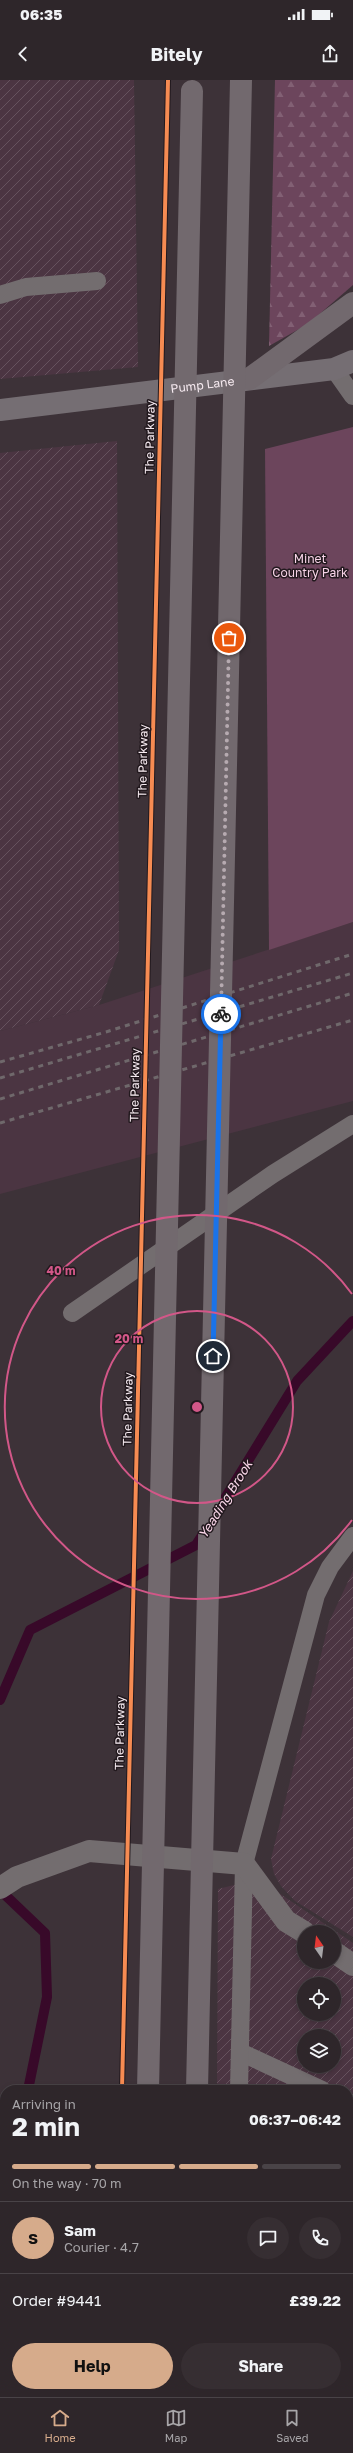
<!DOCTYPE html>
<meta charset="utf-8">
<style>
body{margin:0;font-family:"Golos Text",sans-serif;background:#362e32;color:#f1f3f6;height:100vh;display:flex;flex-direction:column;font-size:15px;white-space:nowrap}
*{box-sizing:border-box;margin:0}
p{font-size:13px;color:#a7a5a8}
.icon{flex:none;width:22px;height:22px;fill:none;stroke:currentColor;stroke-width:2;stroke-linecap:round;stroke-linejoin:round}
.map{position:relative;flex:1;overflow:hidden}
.panel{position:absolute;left:0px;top:2005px;width:353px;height:312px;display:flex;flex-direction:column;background:#2e262a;border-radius:16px 16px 0 0;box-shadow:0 2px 6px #0003,0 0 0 1px #494347}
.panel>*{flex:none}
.needle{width:26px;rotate:346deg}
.buttons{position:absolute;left:297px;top:1845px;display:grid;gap:8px}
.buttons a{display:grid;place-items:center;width:44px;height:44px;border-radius:50%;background:#2e262a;box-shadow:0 2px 6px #0003,0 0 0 1px #494347;font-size:20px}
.pin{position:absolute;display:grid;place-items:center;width:34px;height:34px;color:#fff;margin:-17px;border:2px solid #fff;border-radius:50%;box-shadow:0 1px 4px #0007}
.courier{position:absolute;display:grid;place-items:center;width:40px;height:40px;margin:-20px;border:3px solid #1a73e8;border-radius:50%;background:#fff;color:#222;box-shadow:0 1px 5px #0007}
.headline em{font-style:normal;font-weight:700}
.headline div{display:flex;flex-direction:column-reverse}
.headline{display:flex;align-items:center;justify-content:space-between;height:68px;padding:0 12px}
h1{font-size:26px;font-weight:700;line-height:30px}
.bar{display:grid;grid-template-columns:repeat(4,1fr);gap:6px 4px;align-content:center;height:48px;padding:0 12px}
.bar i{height:5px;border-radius:3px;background:#494347}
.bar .active{background:#d6ab8b}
.bar p{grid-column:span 4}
.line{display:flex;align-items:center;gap:10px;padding:0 12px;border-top:1px solid #494347}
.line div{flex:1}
.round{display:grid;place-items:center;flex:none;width:42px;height:42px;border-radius:21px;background:#362e32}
.primary-button{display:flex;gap:8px;margin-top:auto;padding:8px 12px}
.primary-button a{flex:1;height:46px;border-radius:24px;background:#d6ab8b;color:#111;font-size:16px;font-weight:700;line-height:46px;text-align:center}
.primary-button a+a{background:#362e32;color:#f1f3f6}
.status{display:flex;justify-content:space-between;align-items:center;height:28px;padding:0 20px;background:#2e262a;direction:ltr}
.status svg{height:11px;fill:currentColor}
header{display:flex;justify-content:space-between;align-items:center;height:52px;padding:0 12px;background:#2e262a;font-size:18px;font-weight:700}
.dock{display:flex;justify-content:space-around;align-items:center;height:56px;border-top:1px solid #494347;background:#2e262a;font-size:11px;color:#a7a5a8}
.dock a{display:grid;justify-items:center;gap:2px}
.dock .active{color:#d6ab8b}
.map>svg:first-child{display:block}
.built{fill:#4b3542}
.industrial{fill:url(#industrial-furrows);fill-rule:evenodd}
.forest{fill:url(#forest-firs)}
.park{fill:#6c455c}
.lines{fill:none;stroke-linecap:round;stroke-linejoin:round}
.stream{stroke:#380929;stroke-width:10}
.lane{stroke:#736d6f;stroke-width:18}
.street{stroke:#736d6f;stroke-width:22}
.secondary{stroke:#756e73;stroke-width:22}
.highway{stroke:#72696e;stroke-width:22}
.rail{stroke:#6f686b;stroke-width:3;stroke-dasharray:5 5;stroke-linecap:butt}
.highway-bridge{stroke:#72696e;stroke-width:22}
.cycleway-casing{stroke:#22191e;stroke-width:6}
.cycleway{stroke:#f68b52;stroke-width:4}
.done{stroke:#b6aab0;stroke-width:4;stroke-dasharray:0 7.2}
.route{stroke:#1a73e8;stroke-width:5}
.ring{fill:none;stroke:#d25788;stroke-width:2}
.labels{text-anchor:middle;stroke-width:3;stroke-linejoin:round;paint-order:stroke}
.street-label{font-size:12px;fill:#f7ebf1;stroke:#22191e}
.park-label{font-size:12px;fill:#f8d4e8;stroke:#22191e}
.water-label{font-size:13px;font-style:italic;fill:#fad6e9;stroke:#22191e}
.centre{fill:#d25788;stroke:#22191e;stroke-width:2}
.ring-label{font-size:12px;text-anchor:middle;font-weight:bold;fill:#d25788;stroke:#22191e;stroke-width:3;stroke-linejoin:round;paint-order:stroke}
</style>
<div class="status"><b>06:35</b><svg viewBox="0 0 49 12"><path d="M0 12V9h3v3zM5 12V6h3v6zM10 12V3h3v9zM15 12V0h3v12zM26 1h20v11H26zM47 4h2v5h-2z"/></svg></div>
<header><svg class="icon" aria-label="back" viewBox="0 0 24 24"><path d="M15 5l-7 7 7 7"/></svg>Bitely<svg class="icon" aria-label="share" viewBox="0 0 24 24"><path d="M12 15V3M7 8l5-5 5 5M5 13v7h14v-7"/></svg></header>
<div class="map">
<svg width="353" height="2317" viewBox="0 0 353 2317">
<defs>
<pattern id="industrial-furrows" width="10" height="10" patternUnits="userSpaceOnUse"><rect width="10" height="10" fill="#4b3542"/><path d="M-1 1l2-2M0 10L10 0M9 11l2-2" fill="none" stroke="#66525e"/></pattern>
<pattern id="forest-firs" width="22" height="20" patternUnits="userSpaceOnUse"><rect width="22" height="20" fill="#6c455c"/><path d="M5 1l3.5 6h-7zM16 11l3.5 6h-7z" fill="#826074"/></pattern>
</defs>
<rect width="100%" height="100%" fill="#3d3238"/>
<!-- built -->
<polygon class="built" points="353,842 353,1021 0,1114 0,951 99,925"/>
<!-- industrial -->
<g class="industrial">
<polygon points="0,0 134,0 138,287 0,299"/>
<polygon points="117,361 119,870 99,925 0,951 0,373"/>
<polygon points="353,1491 353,1857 295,1821 281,1806 274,1794 271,1779 329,1542"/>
<path d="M258 1799 353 1863V2317H327L311 2312H348V2010H217L218 1809ZM304 1852H334V1882H304ZM304 1904H334V1934H304ZM304 1956H334V1986H304Z"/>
</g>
<!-- forest -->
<polygon class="forest" points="275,0 353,0 353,205 308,244 269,266"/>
<!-- park -->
<polygon class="park" points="353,347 353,842 269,870 265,369"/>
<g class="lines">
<!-- stream -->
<g class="stream">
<polyline points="214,1436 297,1301 353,1241"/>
<polyline points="0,1620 30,1550 196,1465 205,1451"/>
<polyline points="0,1810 45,1853 47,1917 28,2010"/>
<polyline points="0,2148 5,2124"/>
</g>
<!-- lane -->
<g class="lane">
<polyline points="0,215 26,207 97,201"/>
<polyline points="334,289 353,316"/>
<polyline points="72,1233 273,1094 353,1044"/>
<polyline points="240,1972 322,2010"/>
<polyline points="239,2010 244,1784 316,1515 330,1487 353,1456"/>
<polyline points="348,2022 353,2024"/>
<polyline points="348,2256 353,2258"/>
</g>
<!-- street -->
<g class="street">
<polyline points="0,1808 17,1797 89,1771 244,1784 286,1841 304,1852"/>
<polyline points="334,1872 353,1885"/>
</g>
<!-- secondary -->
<path class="secondary" id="s1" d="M0 330 334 289 353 281"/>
<!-- highway -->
<g class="highway">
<polyline points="249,299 353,223"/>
<polyline points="141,2317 141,2312"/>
<polyline points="190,2317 190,2312"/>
</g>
<!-- rail -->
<g class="rail">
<polyline points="0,982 106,952 353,874"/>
<polyline points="0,998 353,893"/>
<polyline points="0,1019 353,913"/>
<polyline points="0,1043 353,940"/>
</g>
<!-- highway-bridge -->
<g class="highway-bridge">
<polyline points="148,2010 192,11"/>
<polyline points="197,2010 241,0"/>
</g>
<defs>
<polyline id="cycleway" points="122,2010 168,0"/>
</defs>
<!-- cycleway casing -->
<use href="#cycleway" class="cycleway-casing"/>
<!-- cycleway -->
<use href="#cycleway" class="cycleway"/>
</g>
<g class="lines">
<!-- done -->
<polyline class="done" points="221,934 229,558"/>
<!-- route -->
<polyline class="route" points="213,1276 221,934"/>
</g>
<!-- distance rings -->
<g class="ring">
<circle cx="197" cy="1327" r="96"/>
<path d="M352 1440A192 192 0 1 1 352 1214"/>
</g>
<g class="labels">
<!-- street labels -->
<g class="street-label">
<text dy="4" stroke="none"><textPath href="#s1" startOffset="204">Pump Lane</textPath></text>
<text transform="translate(150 357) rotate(-89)" y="4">The Parkway</text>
<text transform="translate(143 681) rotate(-89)" y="4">The Parkway</text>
<text transform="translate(135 1005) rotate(-89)" y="4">The Parkway</text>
<text transform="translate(128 1329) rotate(-89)" y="4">The Parkway</text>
<text transform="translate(120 1653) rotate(-89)" y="4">The Parkway</text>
</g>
<!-- park labels -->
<g class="park-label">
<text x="310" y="483">Minet<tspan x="310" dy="14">Country Park</tspan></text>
</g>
<!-- water labels -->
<g class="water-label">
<text transform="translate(225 1419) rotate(-58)" y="5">Yeading Brook</text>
</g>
</g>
<circle cx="197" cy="1327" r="6" class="centre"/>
<g class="ring-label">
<text x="61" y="1195">40 m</text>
<text x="129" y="1263">20 m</text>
</g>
</svg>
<div class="buttons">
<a><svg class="needle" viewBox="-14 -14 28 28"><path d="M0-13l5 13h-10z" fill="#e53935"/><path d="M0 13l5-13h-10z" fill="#a7a5a8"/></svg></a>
<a><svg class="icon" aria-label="locate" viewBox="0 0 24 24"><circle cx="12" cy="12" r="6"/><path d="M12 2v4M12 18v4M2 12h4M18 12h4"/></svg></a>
<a><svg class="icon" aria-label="layers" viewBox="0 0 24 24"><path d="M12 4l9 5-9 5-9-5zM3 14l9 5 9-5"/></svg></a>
</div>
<div class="pin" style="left:229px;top:558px;background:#ea580c"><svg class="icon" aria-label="bag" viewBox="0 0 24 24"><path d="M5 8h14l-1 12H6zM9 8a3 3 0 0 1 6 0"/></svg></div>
<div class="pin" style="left:213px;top:1276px;background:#1f2937"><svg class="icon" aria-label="home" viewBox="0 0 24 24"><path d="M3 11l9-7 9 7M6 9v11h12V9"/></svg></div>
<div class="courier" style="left:221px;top:934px"><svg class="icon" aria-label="bike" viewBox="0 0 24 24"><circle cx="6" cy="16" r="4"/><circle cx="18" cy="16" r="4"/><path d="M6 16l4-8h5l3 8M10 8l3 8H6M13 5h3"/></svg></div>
<section class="panel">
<div class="headline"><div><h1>2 min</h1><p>Arriving in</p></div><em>06:37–06:42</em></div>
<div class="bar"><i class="active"></i><i class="active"></i><i class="active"></i><i></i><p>On the way · 70 m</p></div>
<div class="line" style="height:72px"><b class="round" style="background:#d6ab8b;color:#111">S</b><div><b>Sam</b><p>Courier · 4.7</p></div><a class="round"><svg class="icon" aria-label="chat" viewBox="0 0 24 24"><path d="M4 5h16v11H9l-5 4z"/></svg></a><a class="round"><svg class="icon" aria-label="phone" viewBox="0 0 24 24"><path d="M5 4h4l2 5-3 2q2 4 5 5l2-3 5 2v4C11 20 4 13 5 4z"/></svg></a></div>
<div class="line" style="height:52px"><div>Order #9441</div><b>£39.22</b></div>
<div class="primary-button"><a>Help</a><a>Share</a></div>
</section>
</div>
<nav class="dock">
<a class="active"><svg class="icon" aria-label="home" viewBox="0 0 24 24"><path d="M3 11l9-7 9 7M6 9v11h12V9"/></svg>Home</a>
<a><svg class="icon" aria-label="map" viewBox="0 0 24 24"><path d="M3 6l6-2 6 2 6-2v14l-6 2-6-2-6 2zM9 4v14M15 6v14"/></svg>Map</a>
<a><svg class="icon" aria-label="saved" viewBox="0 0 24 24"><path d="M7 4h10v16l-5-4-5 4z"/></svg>Saved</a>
</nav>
